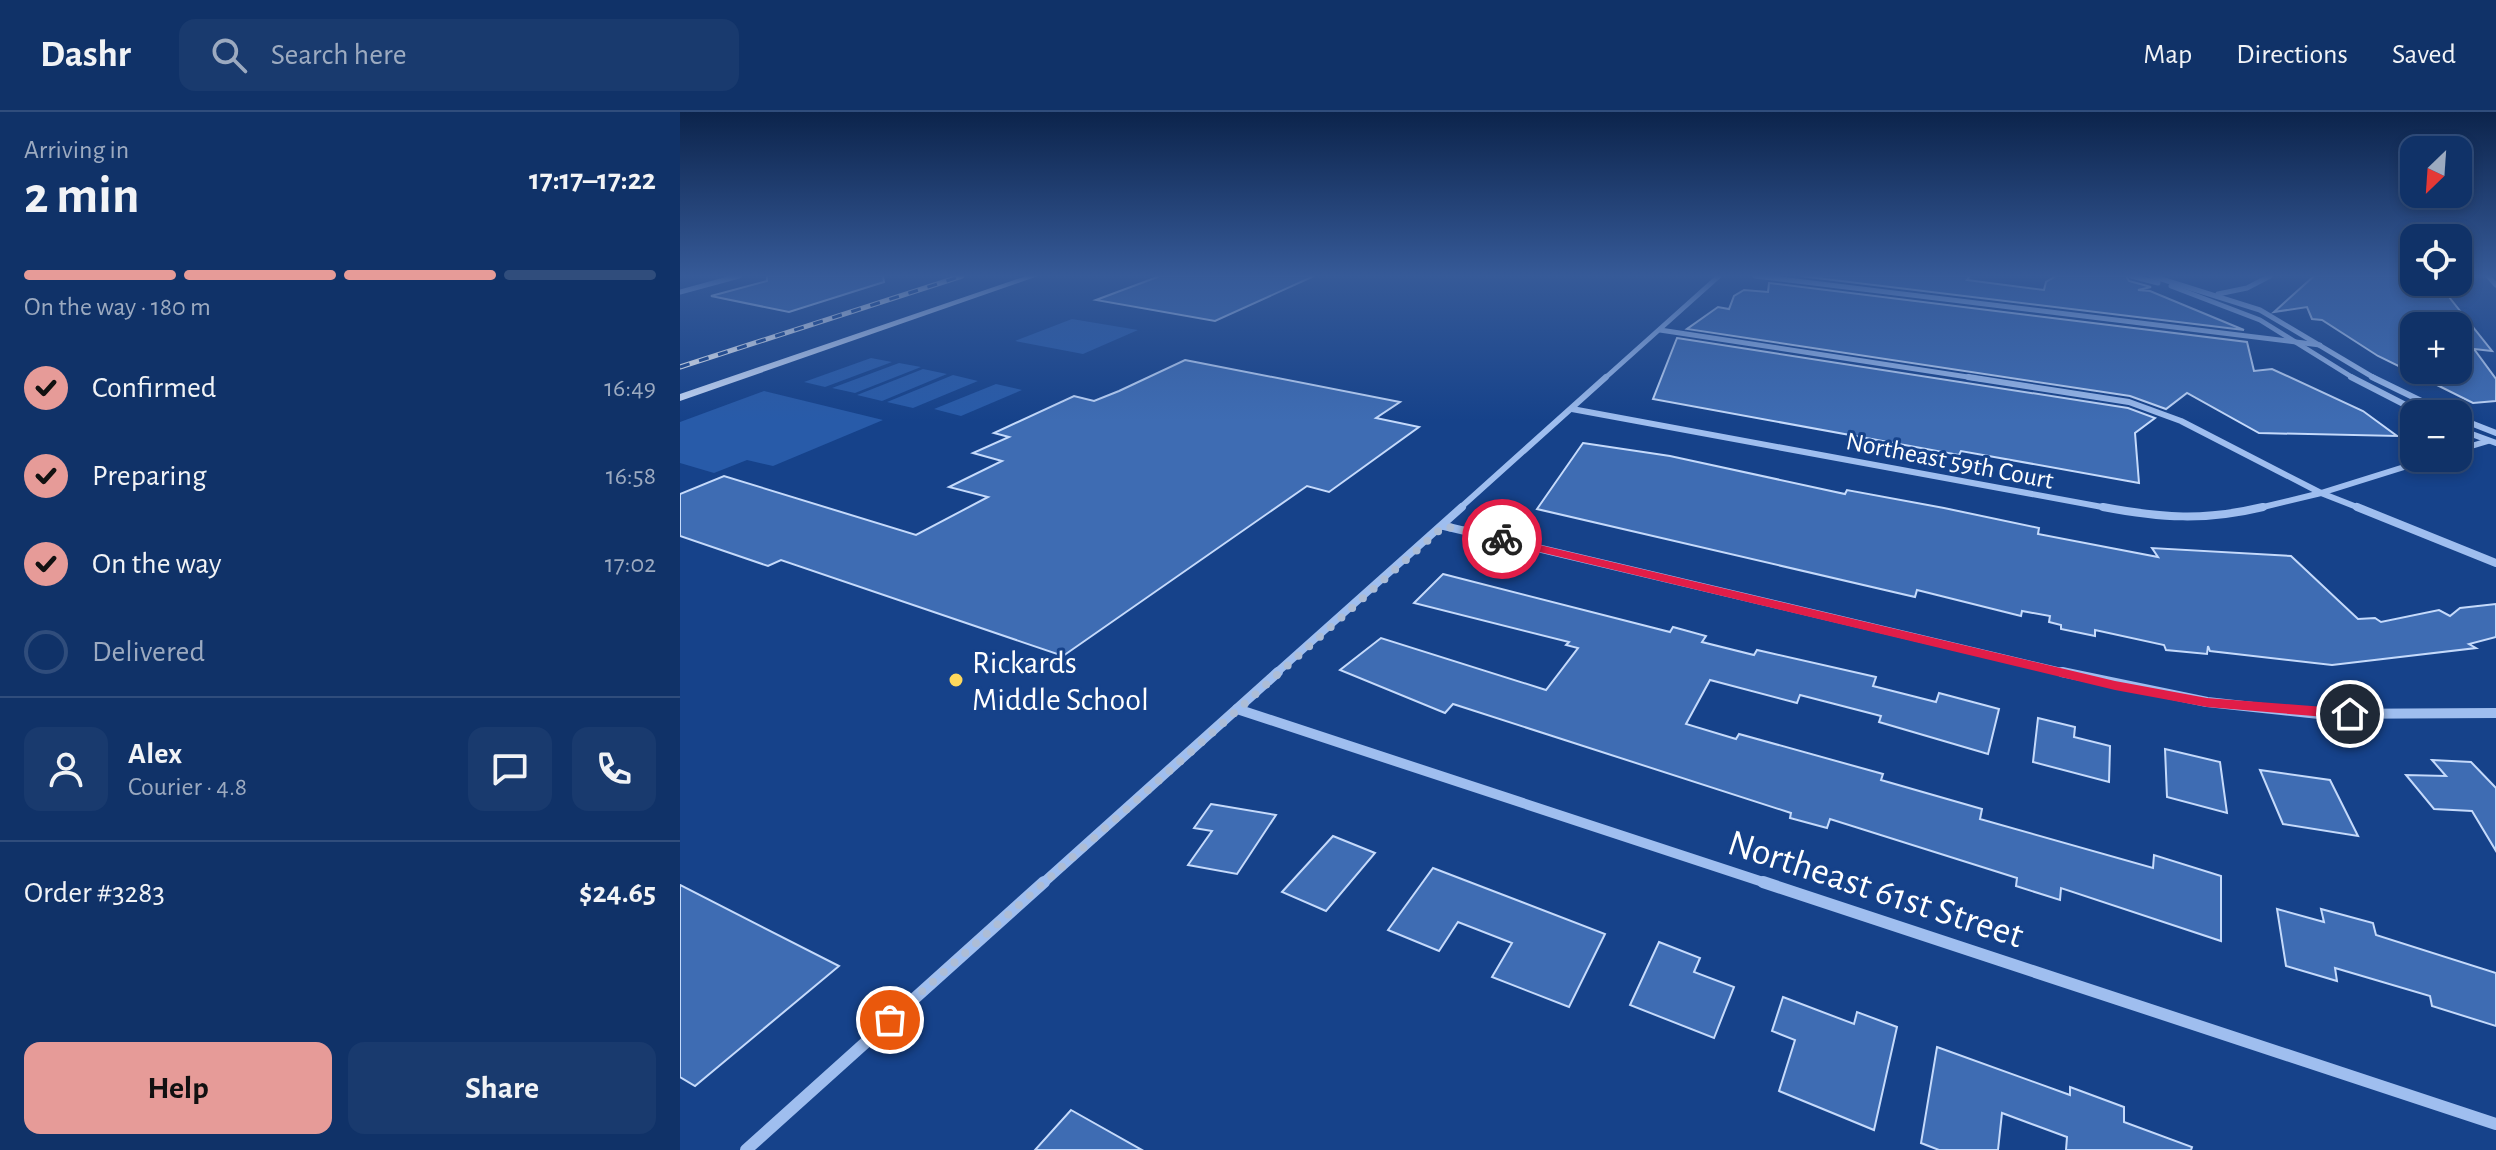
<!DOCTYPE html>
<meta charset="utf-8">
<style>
body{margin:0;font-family:"Alegreya Sans",sans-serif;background:#193a6e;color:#f1f3f6;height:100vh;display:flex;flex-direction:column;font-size:30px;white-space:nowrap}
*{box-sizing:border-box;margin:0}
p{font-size:26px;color:#9caac0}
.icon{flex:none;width:44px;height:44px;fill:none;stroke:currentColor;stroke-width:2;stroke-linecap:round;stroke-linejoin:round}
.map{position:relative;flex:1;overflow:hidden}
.side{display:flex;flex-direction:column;background:#103268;width:680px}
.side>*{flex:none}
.needle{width:52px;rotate:205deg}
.fabs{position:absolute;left:1720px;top:24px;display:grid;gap:16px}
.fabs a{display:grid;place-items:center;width:72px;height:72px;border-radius:16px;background:#103268;box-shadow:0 4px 12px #0003,0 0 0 2px #304d7c;font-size:40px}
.pin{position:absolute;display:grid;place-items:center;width:68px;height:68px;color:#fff;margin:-34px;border:4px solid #fff;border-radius:50%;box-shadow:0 2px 8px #0007}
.courier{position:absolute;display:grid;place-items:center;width:80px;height:80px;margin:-40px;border:6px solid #e11d48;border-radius:50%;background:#fff;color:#222;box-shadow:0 2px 10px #0007}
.headline em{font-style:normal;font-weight:600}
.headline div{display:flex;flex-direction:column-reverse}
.headline{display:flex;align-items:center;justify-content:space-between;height:136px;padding:0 24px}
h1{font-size:52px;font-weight:600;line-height:60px}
.bar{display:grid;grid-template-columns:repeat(4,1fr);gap:12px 8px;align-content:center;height:96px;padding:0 24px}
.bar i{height:10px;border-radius:6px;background:#304d7c}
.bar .active{background:#e69b98}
.bar p{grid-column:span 4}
.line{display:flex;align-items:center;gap:20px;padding:0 24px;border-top:2px solid #304d7c}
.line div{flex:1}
.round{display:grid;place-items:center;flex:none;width:84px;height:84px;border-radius:16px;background:#193a6e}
ol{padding:0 24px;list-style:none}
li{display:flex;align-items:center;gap:24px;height:88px}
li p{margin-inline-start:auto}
li .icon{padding:8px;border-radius:50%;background:#e69b98;color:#111;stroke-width:4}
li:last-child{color:#9caac0}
li i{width:44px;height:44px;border:4px solid #304d7c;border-radius:50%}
.button{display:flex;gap:16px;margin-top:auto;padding:16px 24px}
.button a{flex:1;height:92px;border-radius:16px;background:#e69b98;color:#111;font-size:32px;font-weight:600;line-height:92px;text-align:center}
.button a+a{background:#193a6e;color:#f1f3f6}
header{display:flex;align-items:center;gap:48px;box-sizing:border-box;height:112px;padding:0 40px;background:#103268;border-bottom:2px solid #304d7c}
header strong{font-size:38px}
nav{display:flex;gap:44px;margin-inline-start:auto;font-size:28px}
.search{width:560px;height:72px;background:#193a6e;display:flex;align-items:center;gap:20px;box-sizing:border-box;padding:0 28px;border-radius:16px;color:#9caac0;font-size:30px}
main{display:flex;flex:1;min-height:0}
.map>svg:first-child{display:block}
.green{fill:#285ba9}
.building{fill:#3e6cb3;stroke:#c5dafb;stroke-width:2;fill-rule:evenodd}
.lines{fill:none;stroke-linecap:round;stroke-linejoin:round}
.street-far4{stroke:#9fbeef;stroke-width:5}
.street-far3{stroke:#9fbeef;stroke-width:6}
.street-far2{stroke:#9fbeef;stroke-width:8}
.street-far1{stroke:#9fbeef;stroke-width:10}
.street{stroke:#9fbeef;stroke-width:12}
.secondary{fill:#ccddfa;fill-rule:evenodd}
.rail-casing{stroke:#fff;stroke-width:5}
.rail{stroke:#16428a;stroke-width:3;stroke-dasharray:10;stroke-linecap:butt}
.route{fill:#e11d48}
.done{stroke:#adbdd6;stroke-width:8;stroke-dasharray:0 14.4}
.poi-dot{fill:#ffd95c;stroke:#16428a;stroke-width:3}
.labels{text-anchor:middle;stroke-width:6;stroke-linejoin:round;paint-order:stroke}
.far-street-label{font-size:26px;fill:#fff;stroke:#16428a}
.poi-label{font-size:32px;fill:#fff;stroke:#16428a;text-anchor:start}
.near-street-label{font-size:38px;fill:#fff;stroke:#16428a}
</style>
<header>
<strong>Dashr</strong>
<div class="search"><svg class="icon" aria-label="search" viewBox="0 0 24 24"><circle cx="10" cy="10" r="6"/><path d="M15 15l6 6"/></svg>Search here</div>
<nav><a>Map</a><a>Directions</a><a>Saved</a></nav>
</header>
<main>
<section class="side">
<div class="headline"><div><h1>2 min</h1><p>Arriving in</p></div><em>17:17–17:22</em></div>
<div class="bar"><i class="active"></i><i class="active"></i><i class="active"></i><i></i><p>On the way · 180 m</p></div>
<ol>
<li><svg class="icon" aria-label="check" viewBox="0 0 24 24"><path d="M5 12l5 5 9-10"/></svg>Confirmed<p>16:49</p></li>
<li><svg class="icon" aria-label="check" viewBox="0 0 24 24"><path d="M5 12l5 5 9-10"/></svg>Preparing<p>16:58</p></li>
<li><svg class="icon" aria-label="check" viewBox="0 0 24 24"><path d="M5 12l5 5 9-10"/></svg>On the way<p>17:02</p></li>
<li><i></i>Delivered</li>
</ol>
<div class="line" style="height:144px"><a class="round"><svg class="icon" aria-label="person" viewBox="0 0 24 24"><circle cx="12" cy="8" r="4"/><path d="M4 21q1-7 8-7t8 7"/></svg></a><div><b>Alex</b><p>Courier · 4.8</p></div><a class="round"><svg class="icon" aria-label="chat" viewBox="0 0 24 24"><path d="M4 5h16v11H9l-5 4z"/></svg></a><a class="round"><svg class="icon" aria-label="phone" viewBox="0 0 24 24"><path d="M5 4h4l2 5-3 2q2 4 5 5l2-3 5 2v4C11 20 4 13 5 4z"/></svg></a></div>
<div class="line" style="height:104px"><div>Order #3283</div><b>$24.65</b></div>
<div class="button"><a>Help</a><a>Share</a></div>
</section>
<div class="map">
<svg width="1816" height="1038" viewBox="0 0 1816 1038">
<rect width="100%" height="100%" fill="#16428a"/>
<!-- green -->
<g class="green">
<polygon points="392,207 458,218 403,242 335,229"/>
<polygon points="191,246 212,250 145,275 124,270"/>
<polygon points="219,251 241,255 175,281 152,276"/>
<polygon points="243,257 267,262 202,289 177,283"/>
<polygon points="273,263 298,269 233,296 207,290"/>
<polygon points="316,272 342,278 281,304 254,297"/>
<polygon points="84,279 203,308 93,354 67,348 34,361 0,351 0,310"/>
</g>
<!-- building -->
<g class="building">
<polygon points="87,164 203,164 204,170 109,200 31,184 87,169"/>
<polygon points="480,164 634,164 535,209 416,188"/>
<polygon points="1120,164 1290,164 1287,168 1364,178 1366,170 1376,164 1446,164 1449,169 1471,175 1458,178 1470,179 1564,218"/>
<path d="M1634 164H1716L1734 166V170H1757L1812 239 1794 237 1816 267V289L1793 291 1747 268 1698 244 1642 208 1632 207 1627 195 1594 200ZM1734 214H1778V258H1734Z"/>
<polygon points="1089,171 1567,230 1574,259 1592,257 1683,299 1717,324 1579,321 1507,281 1486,297 1450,284 1007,217 1038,195 1049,197 1054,184 1064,178 1088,180"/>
<polygon points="997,226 1448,296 1475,306 1455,321 1459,371 1281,339 1279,343 973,287"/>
<polygon points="505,248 720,290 696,306 739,315 649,380 627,374 383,544 101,448 88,454 0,424 0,382 44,364 236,423 308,385 269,375 322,349 293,341 329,325 314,321 394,284 414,289 439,279"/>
<polygon points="903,331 990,344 1165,382 1167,378 1264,396 1359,416 1358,422 1478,445 1472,436 1611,444 1678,507 1695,506 1701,510 1759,498 1770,504 1780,496 1816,492 1816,525 1789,532 1796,536 1652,553 1530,539 1528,534 1527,542 1486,538 1484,533 1415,518 1415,524 1381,517 1381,513 1369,510 1370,504 1342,499 1341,504 1237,478 1235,485 857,397"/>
<polygon points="763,462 990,520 993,515 1026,524 1022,530 1074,543 1077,538 1196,565 1193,574 1256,590 1259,581 1319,597 1308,642 1199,610 1201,604 1120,583 1117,591 1030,568 1006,612 1056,627 1059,622 1203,662 1201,668 1302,697 1300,707 1473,756 1474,743 1541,764 1541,829 1381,776 1380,788 1336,774 1337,766 1150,707 1147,716 1110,706 1111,701 773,592 765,601 660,558 701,526 866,578 898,536 886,533 889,530 734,491"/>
<polygon points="1358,606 1395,615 1394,625 1430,634 1429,670 1353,650"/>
<polygon points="1485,637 1540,650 1547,701 1487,685"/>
<polygon points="1752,648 1791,650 1816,676 1816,739 1792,699 1754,697 1726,663 1766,664"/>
<polygon points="1580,658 1650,668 1678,724 1603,712"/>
<polygon points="531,692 596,703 557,762 508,753 532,719 514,716"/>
<polygon points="653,724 695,741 646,799 602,780"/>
<polygon points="753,756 925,822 889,895 812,865 832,831 778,810 759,839 708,818"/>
<polygon points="0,773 159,854 15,974 0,965"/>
<polygon points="1597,797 1644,810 1641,797 1693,811 1696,823 1816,861 1816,914 1752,894 1750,884 1655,856 1657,869 1606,854"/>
<polygon points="979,830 1020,846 1014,860 1054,875 1034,926 950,893"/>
<polygon points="1103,885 1174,912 1177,900 1217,915 1194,1018 1099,979 1115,928 1092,919"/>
<polygon points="1257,935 1390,983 1390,975 1444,995 1444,1010 1512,1035 1511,1038 1386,1038 1387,1025 1322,1001 1318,1038 1259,1038 1241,1031"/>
<polygon points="391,998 462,1038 355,1038"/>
</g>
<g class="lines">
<!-- street-far4 -->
<g class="street-far4">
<polyline points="1075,164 1640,233"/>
<polyline points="1451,164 1478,171"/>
<polyline points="1472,164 1580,198 1696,267"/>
<polyline points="1808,164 1816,173"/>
<polyline points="1491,174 1580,208 1675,267"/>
<polyline points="0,180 59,164"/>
<polyline points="1538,182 1567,176 1590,164"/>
<polyline points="980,218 1301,267"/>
<polyline points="924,267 1039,164"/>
</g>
<!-- street-far3 -->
<g class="street-far3">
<polyline points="1288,265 1449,290 1501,309 1641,381 1753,346"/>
<polyline points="1671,265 1743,302"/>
<polyline points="1692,265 1768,302"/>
<polyline points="892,297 1433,397"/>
<polyline points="1778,306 1816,321"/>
<polyline points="1778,317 1816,331"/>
<polyline points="1778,338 1808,329"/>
<polyline points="779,397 926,265"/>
<polyline points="1575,397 1641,381 1682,397"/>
</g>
<!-- street-far2 -->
<g class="street-far2">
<path d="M1423 395C1481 406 1525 409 1583 395"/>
<polyline points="1677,395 1816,451"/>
<polyline points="764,414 1390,562"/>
<polyline points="595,562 782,395"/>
</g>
<!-- street-far1 -->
<g class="street-far1">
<polyline points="1382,560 1527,590 1639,602 1816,601"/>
<polyline points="557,597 1089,772"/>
<polyline points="362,772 598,560"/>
</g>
<!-- street -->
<g class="street">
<polyline points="1083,770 1816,1012"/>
<polyline points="66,1038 364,770"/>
</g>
<!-- secondary -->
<polygon class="secondary" points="346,164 358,164 0,289 0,282"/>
<defs>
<polyline id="rail" points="0,255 282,164"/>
</defs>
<!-- rail casing -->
<use href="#rail" class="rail-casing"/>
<!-- rail -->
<use href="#rail" class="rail"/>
</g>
<!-- sky -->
<linearGradient id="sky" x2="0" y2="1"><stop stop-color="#0c244c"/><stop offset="0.53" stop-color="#365a98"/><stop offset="1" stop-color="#365a98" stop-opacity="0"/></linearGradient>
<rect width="1816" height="309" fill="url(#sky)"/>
<!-- route -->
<polygon class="route" points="822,424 1435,569 1527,586 1670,597 1677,602 1670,607 1527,595 1435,578 818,430"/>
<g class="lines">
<!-- done -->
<polyline class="done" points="210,908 764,414 822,427"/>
</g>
<!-- markers -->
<circle class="poi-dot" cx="276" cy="568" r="8"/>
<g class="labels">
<!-- far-street labels -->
<g class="far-street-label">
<text transform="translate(1270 348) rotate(11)" y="9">Northeast 59th Court</text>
</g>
<!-- poi labels -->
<g class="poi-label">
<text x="292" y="561">Rickards<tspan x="292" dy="37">Middle School</tspan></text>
</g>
<!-- near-street labels -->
<g class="near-street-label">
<text transform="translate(1196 776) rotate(18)" y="13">Northeast 61st Street</text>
</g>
</g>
</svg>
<div class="fabs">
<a><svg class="needle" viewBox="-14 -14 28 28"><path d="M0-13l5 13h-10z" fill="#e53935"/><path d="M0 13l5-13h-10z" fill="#9caac0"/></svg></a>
<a><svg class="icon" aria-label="locate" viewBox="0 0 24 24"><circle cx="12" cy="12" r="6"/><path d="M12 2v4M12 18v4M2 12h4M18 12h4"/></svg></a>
<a>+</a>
<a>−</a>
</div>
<div class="pin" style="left:210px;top:908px;background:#ea580c"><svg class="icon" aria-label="bag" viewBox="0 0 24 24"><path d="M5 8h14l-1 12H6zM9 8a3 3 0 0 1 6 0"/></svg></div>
<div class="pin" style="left:1670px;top:602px;background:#1f2937"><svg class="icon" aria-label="home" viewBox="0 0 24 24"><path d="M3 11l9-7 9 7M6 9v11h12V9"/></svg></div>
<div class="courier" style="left:822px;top:427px"><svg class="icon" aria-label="bike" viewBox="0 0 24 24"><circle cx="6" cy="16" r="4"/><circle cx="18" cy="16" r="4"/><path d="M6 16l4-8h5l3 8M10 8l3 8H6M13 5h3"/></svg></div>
</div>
</main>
